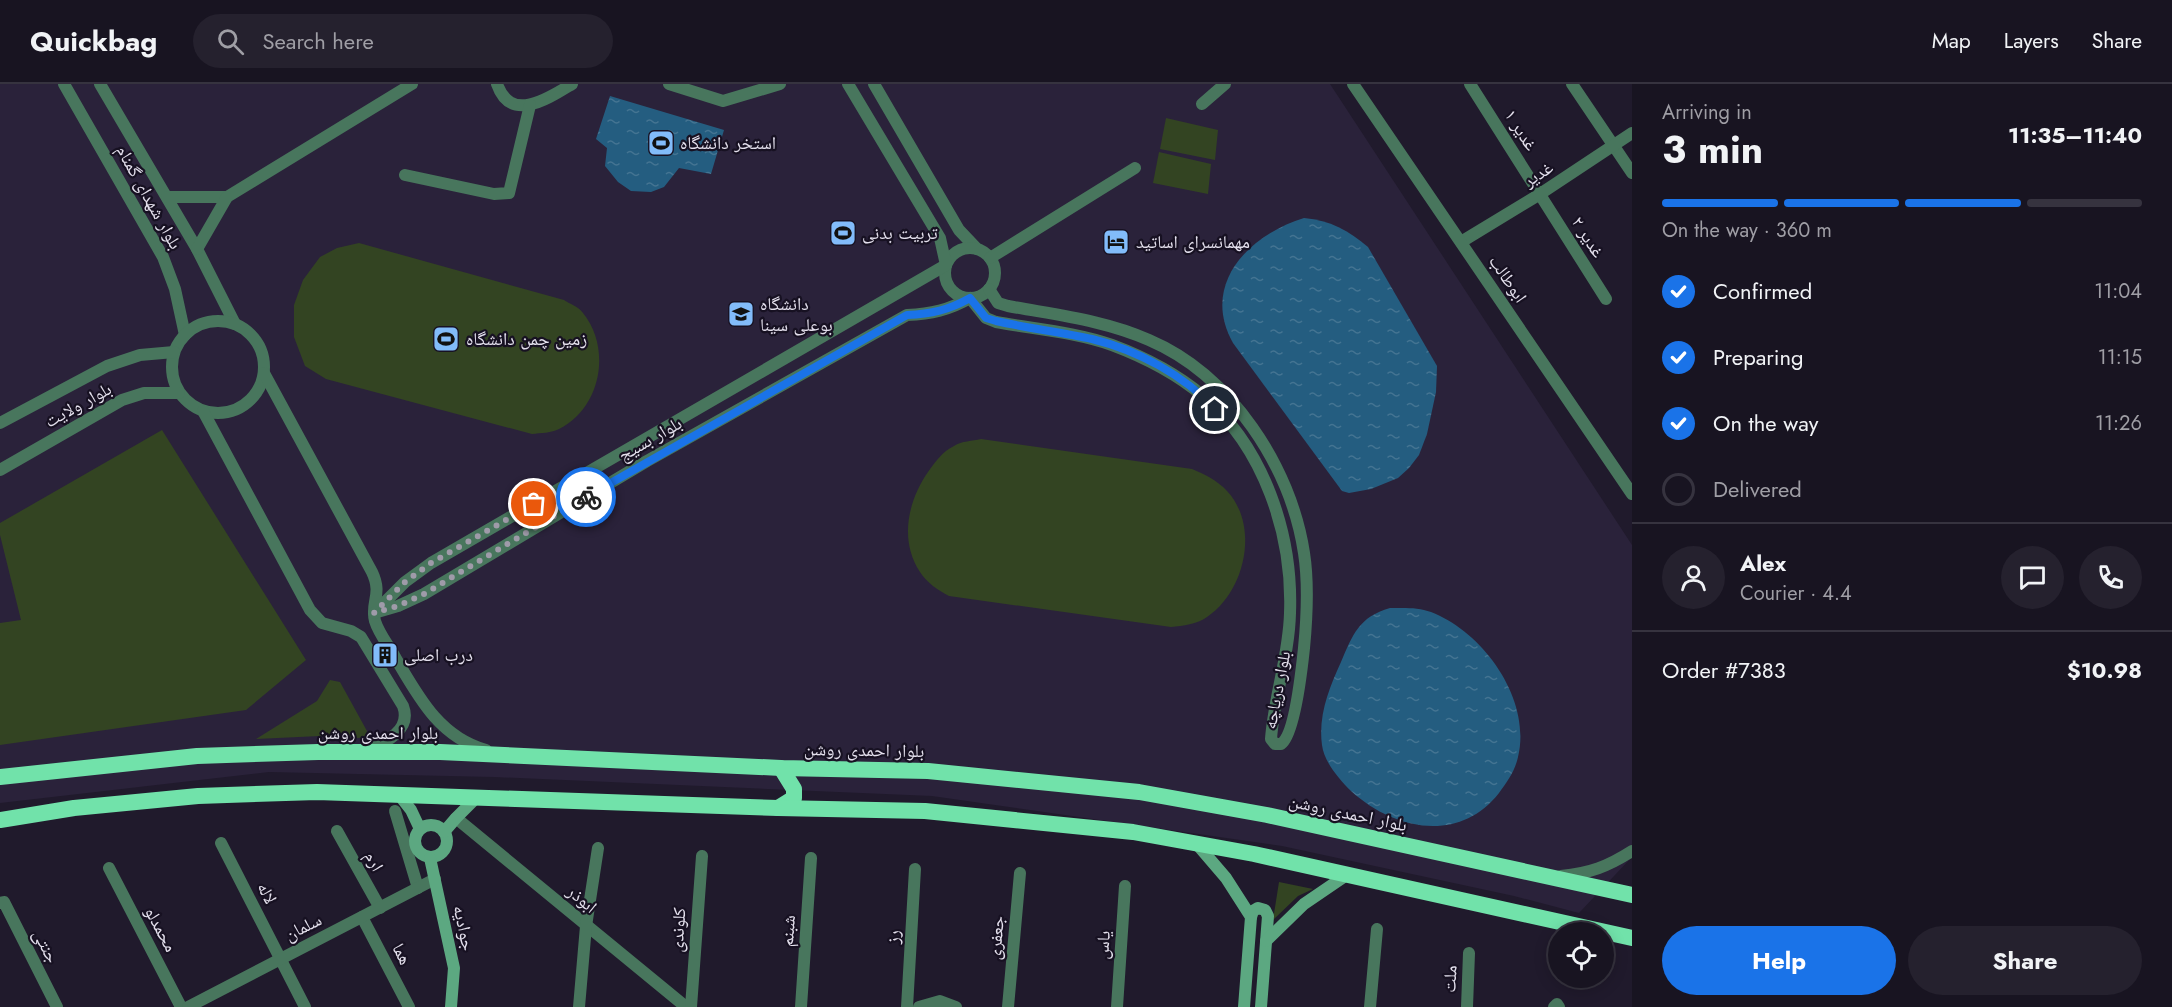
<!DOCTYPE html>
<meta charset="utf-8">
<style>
body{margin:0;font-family:Jost,"Noto Naskh Arabic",sans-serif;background:#25212e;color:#f1f3f6;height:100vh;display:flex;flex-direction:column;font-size:22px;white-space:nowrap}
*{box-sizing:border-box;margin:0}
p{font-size:20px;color:#9f9ea5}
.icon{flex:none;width:33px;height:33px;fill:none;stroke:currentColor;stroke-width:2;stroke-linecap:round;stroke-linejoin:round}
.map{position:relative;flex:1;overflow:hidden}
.details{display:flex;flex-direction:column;background:#181421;width:540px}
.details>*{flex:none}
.controls{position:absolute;left:1548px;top:838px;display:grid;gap:12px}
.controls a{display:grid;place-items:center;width:66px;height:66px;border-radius:50%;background:#181421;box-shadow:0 3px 15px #0003,0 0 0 2px #36333f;font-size:30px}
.pin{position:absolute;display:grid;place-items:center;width:51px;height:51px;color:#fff;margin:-26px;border:3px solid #fff;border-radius:50%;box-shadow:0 2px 6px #0007}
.courier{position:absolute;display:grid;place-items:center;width:60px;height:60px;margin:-30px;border:4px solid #1a73e8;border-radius:50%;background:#fff;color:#222;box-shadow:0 2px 8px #0007}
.headline em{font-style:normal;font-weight:700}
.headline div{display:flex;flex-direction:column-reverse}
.headline{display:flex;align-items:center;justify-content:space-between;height:102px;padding:0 30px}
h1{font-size:39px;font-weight:700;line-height:45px}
.bar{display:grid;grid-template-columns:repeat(4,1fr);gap:9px 6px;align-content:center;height:72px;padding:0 30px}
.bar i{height:8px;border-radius:4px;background:#36333f}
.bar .current{background:#1a73e8}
.bar p{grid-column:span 4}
.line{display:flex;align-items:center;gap:15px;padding:0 30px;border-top:2px solid #36333f}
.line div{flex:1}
.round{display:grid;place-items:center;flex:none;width:63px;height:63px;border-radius:32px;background:#25212e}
ol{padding:0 30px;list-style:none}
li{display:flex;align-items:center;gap:18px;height:66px}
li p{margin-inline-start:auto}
li .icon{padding:6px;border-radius:50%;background:#1a73e8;color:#fff;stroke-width:4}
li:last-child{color:#9f9ea5}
li i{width:33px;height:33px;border:3px solid #36333f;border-radius:50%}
.primary-button{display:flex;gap:12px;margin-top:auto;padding:12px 30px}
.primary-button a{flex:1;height:69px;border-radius:36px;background:#1a73e8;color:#fff;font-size:24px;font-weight:700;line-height:69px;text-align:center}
.primary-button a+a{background:#25212e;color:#f1f3f6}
header{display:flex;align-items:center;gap:36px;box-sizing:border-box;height:84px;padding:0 30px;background:#181421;border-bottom:2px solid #36333f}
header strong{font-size:28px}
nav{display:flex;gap:33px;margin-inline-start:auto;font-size:21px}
.search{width:420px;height:54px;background:#25212e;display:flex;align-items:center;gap:15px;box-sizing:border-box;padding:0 21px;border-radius:33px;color:#9f9ea5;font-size:22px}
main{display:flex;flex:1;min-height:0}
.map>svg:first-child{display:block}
.built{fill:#2a223a}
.grass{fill:#342}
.water{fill:url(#water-ripples)}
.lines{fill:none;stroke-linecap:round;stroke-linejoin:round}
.minor{stroke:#48765d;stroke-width:12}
.tertiary{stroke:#48765d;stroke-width:12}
.secondary{stroke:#5ca881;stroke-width:12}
.trunk{stroke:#71e2aa;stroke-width:16}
.done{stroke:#9f9ba9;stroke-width:6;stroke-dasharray:0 10.8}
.route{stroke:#1a73e8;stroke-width:8}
.labels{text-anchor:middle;stroke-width:4.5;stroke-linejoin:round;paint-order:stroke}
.street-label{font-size:18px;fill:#e4e0ed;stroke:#171122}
.poi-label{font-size:18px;fill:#e4e0ed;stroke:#171122;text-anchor:start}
</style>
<header>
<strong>Quickbag</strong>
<div class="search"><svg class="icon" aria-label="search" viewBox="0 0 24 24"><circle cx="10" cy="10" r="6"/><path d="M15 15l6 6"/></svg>Search here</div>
<nav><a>Map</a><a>Layers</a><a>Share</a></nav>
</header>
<main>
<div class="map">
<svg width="1632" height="923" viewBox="0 0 1632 923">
<defs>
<pattern id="water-ripples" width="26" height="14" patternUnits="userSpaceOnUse" patternTransform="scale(1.5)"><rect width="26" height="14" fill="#245d80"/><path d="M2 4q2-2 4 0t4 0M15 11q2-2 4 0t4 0" fill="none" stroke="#447492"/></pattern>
</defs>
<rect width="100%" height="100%" fill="#201a2c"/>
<!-- built -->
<polygon class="built" points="0,0 1330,0 1632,461 1632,773 1579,829 1514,812 1282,762 932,712 494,693 269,688 0,719"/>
<!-- grass -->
<g class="grass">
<polygon points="1166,34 1218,46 1215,76 1160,65"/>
<polygon points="1159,68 1211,80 1208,110 1153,99"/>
<path d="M359 159 564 216C570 220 579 223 583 229 612 265 601 324 559 345 552 349 540 349 532 350L326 295 305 282 294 253V221L303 196 320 173 337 164Z"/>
<polygon points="162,346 306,576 246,626 0,661 0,539 21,536 0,451 0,439"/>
<path d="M981 355 1192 385C1204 390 1217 396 1227 407 1260 442 1245 508 1207 533 1197 540 1183 542 1171 543L949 512C938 506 927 499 920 488 899 456 908 417 928 388 935 378 943 367 954 362 962 357 972 357 981 355Z"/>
<polygon points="330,596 340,598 367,647 365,653 358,654 341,651 256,655 317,617"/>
<polygon points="1279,798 1313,805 1298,812 1273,836"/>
</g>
<!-- water -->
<g class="water">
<polygon points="610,12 724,46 711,90 679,84 664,103 651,108 631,107 618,98 605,82 607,64 596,55"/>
<path d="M1304 134C1330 136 1349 147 1368 163L1437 282 1436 308 1427 350 1419 371 1409 384 1398 394 1371 405 1349 409 1342 407 1233 259C1200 200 1249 151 1304 134Z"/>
<path d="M1390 524C1404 524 1418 523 1431 528 1483 548 1532 615 1518 673 1515 687 1507 698 1499 709 1459 760 1394 746 1351 707 1339 695 1324 678 1322 661 1318 632 1329 604 1341 578 1353 550 1359 533 1390 524Z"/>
</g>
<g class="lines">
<!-- minor -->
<g class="minor">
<polyline points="64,0 163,173 175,205 185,251"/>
<polyline points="100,0 197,165 235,240"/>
<path d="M497 0C511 40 549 14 572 0"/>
<polyline points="669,0 723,17 780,0"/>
<polyline points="874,0 959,146 977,165"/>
<polyline points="1470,0 1606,215"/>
<polyline points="1572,0 1632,89"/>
<polyline points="1202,20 1225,0"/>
<polyline points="405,91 494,110 509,109 530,21"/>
<polyline points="167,113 227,113"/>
<polyline points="1461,158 1540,110 1632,49"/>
<circle cx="970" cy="189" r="25"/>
<polyline points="197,165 227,113 412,0"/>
<polyline points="990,174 1135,84"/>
<circle cx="218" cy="283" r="46"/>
<path d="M264 289 372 488C383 511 370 518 375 537 379 550 389 562 395 573 418 612 439 653 486 666"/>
<path d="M203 327 310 526 322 539 351 547 361 553 403 622C412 646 386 658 368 666"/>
<polyline points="0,339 107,282 140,271 174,268"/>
<polyline points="0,386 122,316 144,309 179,309"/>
<polyline points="375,528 405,498 431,479 946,181 940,154 848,0"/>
<path d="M374 529 398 522 424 510 647 377 907 231C931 230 949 226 970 214L986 234 996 238C1034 245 1075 248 1112 261 1144 273 1177 290 1203 312 1264 364 1293 450 1290 529 1289 572 1274 613 1271 655L1275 660H1281C1295 651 1302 583 1304 564 1307 533 1309 501 1304 469 1291 383 1231 291 1149 256 1104 236 1056 231 1008 222L998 219 989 205"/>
<polyline points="395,727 418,804"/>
<polyline points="456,734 686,923"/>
<polyline points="337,747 380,824"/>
<polyline points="221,759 305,923"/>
<polyline points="109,784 181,923"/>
<polyline points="0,819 4,818 57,923"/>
<polyline points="362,833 409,923"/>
<polyline points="188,923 435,795"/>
<polyline points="579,923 586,842 598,764"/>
<polyline points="691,923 702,772"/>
<polyline points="801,923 811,774"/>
<polyline points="907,923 915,785"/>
<polyline points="919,923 940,917 956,923"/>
<polyline points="1008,923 1020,789"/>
<polyline points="1117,923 1125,802"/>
<polyline points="1370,923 1377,845"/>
<polyline points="1467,923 1469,869"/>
<polyline points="1554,923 1557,920 1559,923"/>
</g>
<!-- tertiary -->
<g class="tertiary">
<polyline points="1353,0 1632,410"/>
<path d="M1561 792C1590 789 1607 783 1632 767"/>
</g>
<!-- secondary -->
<g class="secondary">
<polyline points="400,712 411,726 420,745"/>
<circle cx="431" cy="757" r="16"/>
<polyline points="444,748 456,734 475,715"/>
<polyline points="1196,759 1226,794 1251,833 1244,923"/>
<polyline points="430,774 454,884 451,923"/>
<polyline points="1251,833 1253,827 1258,824 1265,826 1268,832 1261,923"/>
<polyline points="1266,857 1304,820 1348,790"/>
</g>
<!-- trunk -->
<g class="trunk">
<polyline points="0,693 197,672 318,668 440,668 781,684 928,687 1139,708 1267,731 1632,811"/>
<polyline points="778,724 794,714 794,705 781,684"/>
<polyline points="0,736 74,724 198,712 317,708 778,724 925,727 1133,748 1254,770 1632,854"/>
</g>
</g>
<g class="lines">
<!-- done -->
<polyline class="done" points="534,420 431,479 405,498 374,529 398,522 424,510 586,413"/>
<!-- route -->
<path class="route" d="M586 413 907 231C931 230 949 226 970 214L986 234 996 237C1027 244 1060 248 1092 255 1137 266 1184 291 1215 325"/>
</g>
<!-- icons -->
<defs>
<symbol id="stadium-square" viewBox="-11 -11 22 22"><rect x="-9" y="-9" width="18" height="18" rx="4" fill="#82bcfa" stroke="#171122"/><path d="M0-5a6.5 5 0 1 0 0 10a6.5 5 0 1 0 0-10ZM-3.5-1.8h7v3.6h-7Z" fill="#111"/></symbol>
<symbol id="hotel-square" viewBox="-11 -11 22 22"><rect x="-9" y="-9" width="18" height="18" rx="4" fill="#82bcfa" stroke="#171122"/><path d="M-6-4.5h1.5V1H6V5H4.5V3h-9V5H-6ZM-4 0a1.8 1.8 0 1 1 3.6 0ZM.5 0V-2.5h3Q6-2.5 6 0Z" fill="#111"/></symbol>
<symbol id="university-square" viewBox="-11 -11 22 22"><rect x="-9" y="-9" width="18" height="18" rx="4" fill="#82bcfa" stroke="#171122"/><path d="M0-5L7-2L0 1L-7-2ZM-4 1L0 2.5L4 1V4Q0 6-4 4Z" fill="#111"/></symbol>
<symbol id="building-square" viewBox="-11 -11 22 22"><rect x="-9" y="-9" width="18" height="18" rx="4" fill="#82bcfa" stroke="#171122"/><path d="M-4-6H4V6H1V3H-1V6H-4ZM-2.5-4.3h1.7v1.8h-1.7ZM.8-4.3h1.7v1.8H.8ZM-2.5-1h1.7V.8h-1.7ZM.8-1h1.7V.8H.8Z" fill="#111"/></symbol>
</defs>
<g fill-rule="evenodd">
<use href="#stadium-square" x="646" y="44" width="30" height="30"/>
<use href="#stadium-square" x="828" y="134" width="30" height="30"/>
<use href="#hotel-square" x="1101" y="143" width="30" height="30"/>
<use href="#university-square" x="726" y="215" width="30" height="30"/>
<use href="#stadium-square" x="431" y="240" width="30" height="30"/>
<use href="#building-square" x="370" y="556" width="30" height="30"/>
</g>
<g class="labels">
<!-- street labels -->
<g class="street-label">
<text transform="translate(1521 46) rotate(58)" y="6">غدیر ۱</text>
<text transform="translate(1538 90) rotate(-33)" y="6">غدیر</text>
<text transform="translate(149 113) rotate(61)" y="6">بلوار شهدای گمنام</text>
<text transform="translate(1588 153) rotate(58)" y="6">غدیر ۲</text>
<text transform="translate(1508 195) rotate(56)" y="6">ابوطالب</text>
<text transform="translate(78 321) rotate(-29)" y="6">بلوار ولایت</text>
<text transform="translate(650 355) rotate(-30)" y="6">بلوار بسیج</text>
<text transform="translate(1277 606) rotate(-79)" y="6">بلوار دریاچه</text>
<text x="378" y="655">بلوار احمدی روشن</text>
<text transform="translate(864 666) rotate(1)" y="6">بلوار احمدی روشن</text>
<text transform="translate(1348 729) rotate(12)" y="6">بلوار احمدی روشن</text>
<text transform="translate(374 777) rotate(61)" y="6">ارم</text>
<text transform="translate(267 809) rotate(63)" y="6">لاله</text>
<text transform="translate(582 815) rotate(40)" y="6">ابوذر</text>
<text transform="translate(303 843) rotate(-27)" y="6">سلمان</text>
<text transform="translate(464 844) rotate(78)" y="6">جوادیه</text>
<text transform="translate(161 845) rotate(62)" y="6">محمدلو</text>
<text transform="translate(678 846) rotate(-86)" y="6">کلوندی</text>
<text transform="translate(788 847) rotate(-86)" y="6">شبنم</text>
<text transform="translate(893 853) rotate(-87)" y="6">رز</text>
<text transform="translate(996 854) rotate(-85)" y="6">جعفری</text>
<text transform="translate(1103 861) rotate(-86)" y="6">یاس</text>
<text transform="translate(46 862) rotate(63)" y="6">جنتی</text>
<text transform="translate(402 870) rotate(63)" y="6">هما</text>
<text transform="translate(1450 895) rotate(-87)" y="6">ملت</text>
</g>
<!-- poi labels -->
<g class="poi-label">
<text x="680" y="65">استخر دانشگاه</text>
<text x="862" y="155">تربیت بدنی</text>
<text x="1136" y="164">مهمانسرای اساتید</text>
<text x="760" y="226">دانشگاه<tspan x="760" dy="21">بوعلی سینا</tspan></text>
<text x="466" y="261">زمین چمن دانشگاه</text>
<text x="404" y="577">درب اصلی</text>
</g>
</g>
</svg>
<div class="controls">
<a><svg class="icon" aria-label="locate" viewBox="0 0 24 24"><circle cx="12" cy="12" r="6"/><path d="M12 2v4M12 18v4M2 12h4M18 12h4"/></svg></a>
</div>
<div class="pin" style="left:534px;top:420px;background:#ea580c"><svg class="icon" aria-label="bag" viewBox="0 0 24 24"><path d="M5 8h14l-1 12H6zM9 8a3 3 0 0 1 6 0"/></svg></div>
<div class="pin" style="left:1215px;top:325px;background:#1f2937"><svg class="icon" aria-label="home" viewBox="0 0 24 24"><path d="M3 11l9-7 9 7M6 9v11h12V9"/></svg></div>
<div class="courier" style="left:586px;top:413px"><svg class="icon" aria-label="bike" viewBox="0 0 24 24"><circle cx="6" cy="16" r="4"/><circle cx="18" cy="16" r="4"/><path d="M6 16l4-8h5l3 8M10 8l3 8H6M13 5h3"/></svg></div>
</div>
<section class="details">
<div class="headline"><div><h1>3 min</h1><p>Arriving in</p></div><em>11:35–11:40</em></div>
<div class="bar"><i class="current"></i><i class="current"></i><i class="current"></i><i></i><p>On the way · 360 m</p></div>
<ol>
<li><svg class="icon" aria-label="check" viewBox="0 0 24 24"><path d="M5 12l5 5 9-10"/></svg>Confirmed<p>11:04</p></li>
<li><svg class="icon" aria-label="check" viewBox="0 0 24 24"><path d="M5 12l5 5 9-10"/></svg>Preparing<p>11:15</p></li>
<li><svg class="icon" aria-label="check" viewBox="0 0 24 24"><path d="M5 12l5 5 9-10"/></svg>On the way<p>11:26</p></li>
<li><i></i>Delivered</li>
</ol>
<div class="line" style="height:108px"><a class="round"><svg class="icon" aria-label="person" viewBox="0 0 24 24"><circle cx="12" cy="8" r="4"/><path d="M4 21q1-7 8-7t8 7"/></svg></a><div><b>Alex</b><p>Courier · 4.4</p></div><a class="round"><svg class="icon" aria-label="chat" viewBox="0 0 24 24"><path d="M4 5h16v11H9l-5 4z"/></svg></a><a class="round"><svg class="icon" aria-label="phone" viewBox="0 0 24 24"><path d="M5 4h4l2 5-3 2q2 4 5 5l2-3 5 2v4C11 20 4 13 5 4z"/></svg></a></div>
<div class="line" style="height:78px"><div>Order #7383</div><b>$10.98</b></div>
<div class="primary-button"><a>Help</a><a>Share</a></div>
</section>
</main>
